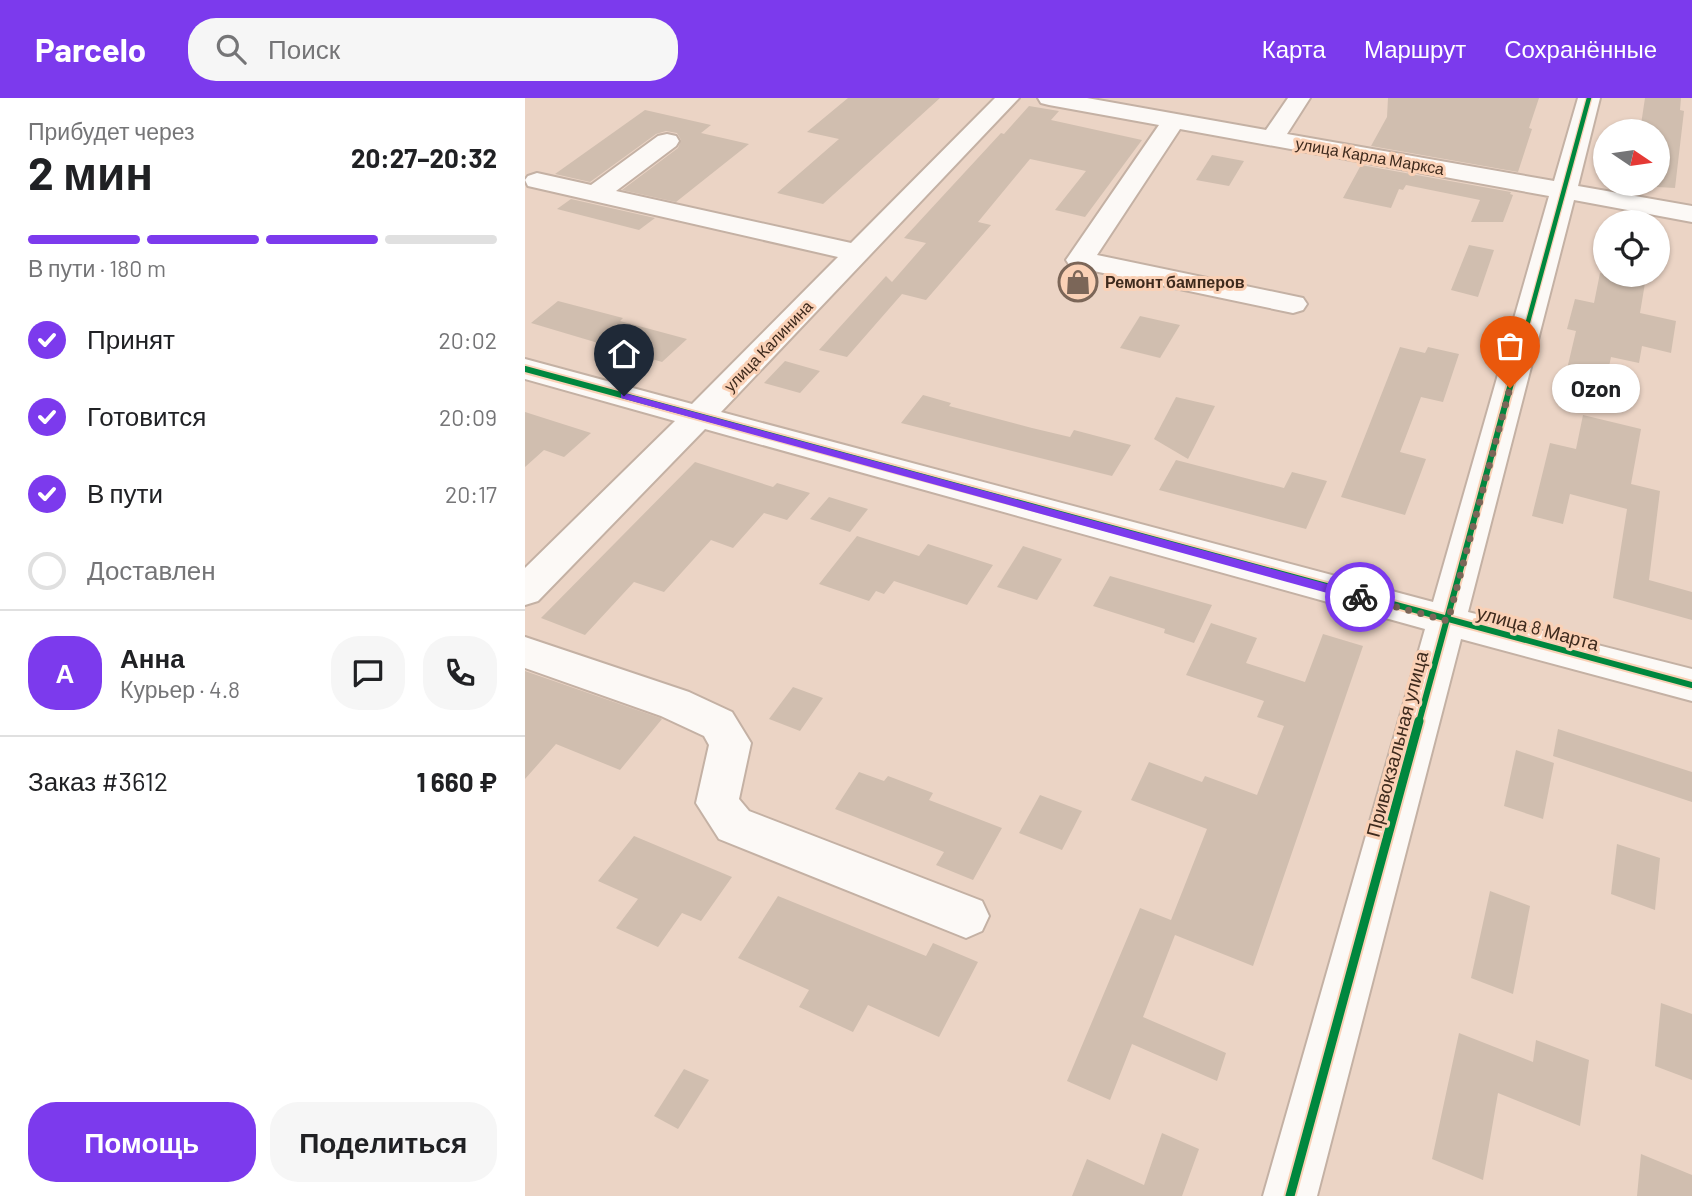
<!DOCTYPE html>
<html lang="ru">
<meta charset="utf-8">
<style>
body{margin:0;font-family:Barlow,sans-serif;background:#f6f6f6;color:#202124;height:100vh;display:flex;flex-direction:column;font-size:26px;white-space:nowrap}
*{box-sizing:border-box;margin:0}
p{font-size:23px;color:#757577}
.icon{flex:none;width:38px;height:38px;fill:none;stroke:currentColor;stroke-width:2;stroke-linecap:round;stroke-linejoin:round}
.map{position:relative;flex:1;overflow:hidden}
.side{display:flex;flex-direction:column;background:#fff;width:525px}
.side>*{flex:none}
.needle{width:46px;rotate:103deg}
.fabs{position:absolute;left:1068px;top:21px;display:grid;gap:14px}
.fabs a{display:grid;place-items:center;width:77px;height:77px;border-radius:50%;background:#fff;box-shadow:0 2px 5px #0004;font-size:35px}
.pin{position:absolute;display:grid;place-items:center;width:60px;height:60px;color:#fff;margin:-72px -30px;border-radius:50% 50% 50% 0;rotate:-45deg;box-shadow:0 0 7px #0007}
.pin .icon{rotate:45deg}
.courier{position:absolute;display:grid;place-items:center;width:70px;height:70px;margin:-35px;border:5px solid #7c3aed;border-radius:50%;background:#fff;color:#222;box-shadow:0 2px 9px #0007}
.bubble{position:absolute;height:49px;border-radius:24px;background:#fff;box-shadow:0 2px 5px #0004;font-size:23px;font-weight:700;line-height:49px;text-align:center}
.headline em{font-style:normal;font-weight:700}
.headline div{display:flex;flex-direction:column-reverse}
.headline{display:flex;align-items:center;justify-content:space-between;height:119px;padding:0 28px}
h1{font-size:46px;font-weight:700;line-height:52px}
.bar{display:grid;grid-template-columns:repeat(4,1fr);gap:10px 7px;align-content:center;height:84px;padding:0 28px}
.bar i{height:9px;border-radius:5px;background:#e0e0e0}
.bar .active{background:#7c3aed}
.bar p{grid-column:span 4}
.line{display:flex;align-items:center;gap:18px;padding:0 28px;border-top:2px solid #e0e0e0}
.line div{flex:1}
.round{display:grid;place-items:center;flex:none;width:74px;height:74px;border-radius:28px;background:#f6f6f6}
ol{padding:0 28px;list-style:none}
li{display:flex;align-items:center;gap:21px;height:77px}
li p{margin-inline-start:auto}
li .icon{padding:7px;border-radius:50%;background:#7c3aed;color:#fff;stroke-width:4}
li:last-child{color:#757577}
li i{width:38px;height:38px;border:4px solid #e0e0e0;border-radius:50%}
.button{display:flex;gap:14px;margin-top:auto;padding:14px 28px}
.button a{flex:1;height:80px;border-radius:28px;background:#7c3aed;color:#fff;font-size:28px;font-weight:700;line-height:80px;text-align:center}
.button a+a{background:#f6f6f6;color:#202124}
header{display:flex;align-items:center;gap:42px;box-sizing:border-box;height:98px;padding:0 35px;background:#7c3aed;color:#fff}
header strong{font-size:33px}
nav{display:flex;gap:38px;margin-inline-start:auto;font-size:24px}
.search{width:490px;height:63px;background:#f6f6f6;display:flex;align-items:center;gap:18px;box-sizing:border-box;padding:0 24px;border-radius:28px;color:#757577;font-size:26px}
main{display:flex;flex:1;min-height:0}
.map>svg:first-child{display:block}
.building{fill:#d0beaf}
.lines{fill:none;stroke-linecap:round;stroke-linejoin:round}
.minor-casing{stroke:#c4b1a4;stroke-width:4}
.minor{fill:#fcf9f6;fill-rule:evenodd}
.cycleway-far2-casing{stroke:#fad1b6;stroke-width:7}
.cycleway-far1-casing{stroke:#fad1b6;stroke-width:10}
.cycleway-casing{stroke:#fad1b6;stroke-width:13}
.cycleway-far2{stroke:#00873e;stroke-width:4.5}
.cycleway-far1{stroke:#00873e;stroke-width:6}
.cycleway{stroke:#00873e;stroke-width:9}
.route{fill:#7c3aed}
.done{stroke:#7b6658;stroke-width:7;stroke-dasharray:0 12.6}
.labels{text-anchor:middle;stroke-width:6;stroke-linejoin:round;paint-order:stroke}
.far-street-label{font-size:16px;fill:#3e2a1d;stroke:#fad1b6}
.far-poi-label{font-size:16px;font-weight:bold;fill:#3e2a1d;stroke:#fad1b6;text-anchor:start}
.street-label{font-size:19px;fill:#3e2a1d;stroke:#fad1b6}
</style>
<header>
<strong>Parcelo</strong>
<div class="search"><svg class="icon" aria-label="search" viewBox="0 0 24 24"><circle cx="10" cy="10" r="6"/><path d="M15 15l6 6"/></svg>Поиск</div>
<nav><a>Карта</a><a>Маршрут</a><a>Сохранённые</a></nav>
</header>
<main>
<section class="side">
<div class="headline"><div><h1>2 мин</h1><p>Прибудет через</p></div><em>20:27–20:32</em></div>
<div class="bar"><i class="active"></i><i class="active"></i><i class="active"></i><i></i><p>В пути · 180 m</p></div>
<ol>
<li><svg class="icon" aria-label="check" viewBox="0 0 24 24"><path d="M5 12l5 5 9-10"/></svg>Принят<p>20:02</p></li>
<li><svg class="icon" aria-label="check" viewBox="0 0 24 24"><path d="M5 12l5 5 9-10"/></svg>Готовится<p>20:09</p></li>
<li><svg class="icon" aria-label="check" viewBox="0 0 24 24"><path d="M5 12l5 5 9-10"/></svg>В пути<p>20:17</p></li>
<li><i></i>Доставлен</li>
</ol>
<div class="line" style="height:126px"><b class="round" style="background:#7c3aed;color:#fff">А</b><div><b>Анна</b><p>Курьер · 4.8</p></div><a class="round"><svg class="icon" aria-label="chat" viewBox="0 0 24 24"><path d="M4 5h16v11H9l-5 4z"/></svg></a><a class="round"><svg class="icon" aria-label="phone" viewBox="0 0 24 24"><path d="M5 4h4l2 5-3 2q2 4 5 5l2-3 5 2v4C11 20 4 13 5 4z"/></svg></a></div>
<div class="line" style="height:91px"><div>Заказ #3612</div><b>1 660 ₽</b></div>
<div class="button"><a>Помощь</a><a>Поделиться</a></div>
</section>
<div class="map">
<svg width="1167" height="1098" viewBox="0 0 1167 1098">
<rect width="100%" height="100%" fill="#ebd4c5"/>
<!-- building -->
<g class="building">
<polygon points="323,0 415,0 298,106 252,95 314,41 282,34"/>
<polygon points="863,0 1014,0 1004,30 1007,31 993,74 846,48 862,19"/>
<polygon points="1120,0 1156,0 1155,12 1159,13 1150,90 1132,89 1132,33 1115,33"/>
<polygon points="504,8 534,13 526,22 617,42 560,119 530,112 561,73 505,61 453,124 466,127 401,202 377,196 322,259 294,252 361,178 367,184 401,145 379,140 476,35 479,36"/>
<polygon points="120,12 186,27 176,35 224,46 151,104 97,92 153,50 156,42 152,35 141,33 131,36 65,84 30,76"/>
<polygon points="687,57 719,63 704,88 671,82"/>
<polygon points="836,67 986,94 985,96 988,97 978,124 946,124 955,102 881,87 878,92 874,91 866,110 818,100"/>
<polygon points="46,101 130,120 114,132 32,111"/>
<polygon points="944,147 969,152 953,199 926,192"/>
<polygon points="1075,175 1120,185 1115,215 1151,223 1146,255 1117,248 1114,265 1086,259 1078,297 1038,288 1051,233 1042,231 1050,201 1069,205"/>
<polygon points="33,203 98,220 95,223 162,241 137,264 6,225"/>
<polygon points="615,218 655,227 635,260 595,250"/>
<polygon points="875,249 900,255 903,249 934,256 918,304 896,299 875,354 901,361 880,417 816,399"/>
<polygon points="260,263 295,273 275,295 239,285"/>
<polygon points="398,297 426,305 424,308 507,330 545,339 549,332 606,347 587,378 376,325"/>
<polygon points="651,299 690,308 663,361 629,341"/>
<polygon points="0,314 66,335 39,359 19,352 0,369"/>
<polygon points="1058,317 1116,331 1106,386 1135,393 1124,482 1167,494 1167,522 1088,500 1102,411 1045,396 1038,426 1007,418 1025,345 1051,351"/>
<polygon points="651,362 759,390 767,374 802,383 781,431 634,392"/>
<polygon points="170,364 248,389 252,385 285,395 262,422 239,415 208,450 186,442 139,494 109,484 60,537 16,520"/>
<polygon points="304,399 343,411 325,434 285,421"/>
<polygon points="332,438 394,458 403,446 468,467 442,507 369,483 359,496 351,493 344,503 294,486"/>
<polygon points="498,448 537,461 512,502 472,489"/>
<polygon points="585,478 687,507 669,545 639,535 640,531 568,508"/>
<polygon points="686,525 732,540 721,565 780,584 798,536 838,548 728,868 650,837 618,919 701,955 692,983 607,946 585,1002 542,983 615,810 646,822 682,731 606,702 624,664 677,684 680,678 732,697 759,628 732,619 739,603 661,577"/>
<polygon points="0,573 135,620 137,621 95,672 31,646 0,681"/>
<polygon points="268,589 298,600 275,633 244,621"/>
<polygon points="1033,631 1167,674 1167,704 1028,658"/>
<polygon points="991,652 1029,665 1018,721 979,708"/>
<polygon points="334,674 359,683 363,678 408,695 404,702 477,730 448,782 411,767 419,754 310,711"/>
<polygon points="515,697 557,713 537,752 494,735"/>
<polygon points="109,738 207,779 176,823 157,815 133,849 91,830 113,801 73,783"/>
<polygon points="1092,746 1135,760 1130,812 1086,796"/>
<polygon points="965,793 1005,808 988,896 946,880"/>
<polygon points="253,798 401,858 408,845 453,864 414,939 343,907 328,934 274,909 284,892 213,860"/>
<polygon points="1136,905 1167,916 1167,982 1130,968"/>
<polygon points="934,935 1008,964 1011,942 1064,962 1055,1028 973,995 958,1082 907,1061"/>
<polygon points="159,971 184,982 153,1031 129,1018"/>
<polygon points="637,1035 674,1051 657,1098 547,1098 562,1061 619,1087"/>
<polygon points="1116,1056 1167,1077 1167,1098 1112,1098"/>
</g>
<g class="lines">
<defs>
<g id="minor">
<polygon points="470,0 494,0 196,314 908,504 1024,98 655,31 572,157 778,200 782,206 778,212 768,215 545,168 541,162 634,27 524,7 516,5 513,0 562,0 741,32 763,0 785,0 762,36 1029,83 1053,0 1075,0 1053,88 1167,108 1167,124 1049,102 943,514 1167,571 1167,603 936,541 792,1098 738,1098 900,531 180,331 13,503 0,507 0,470 150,323 0,281 0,261 167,306 313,159 3,88 0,82 3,78 12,75 66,87 133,38 142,36 151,38 154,43 151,48 91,93 326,145"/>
<polygon points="0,539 164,594 207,614 226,645 214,701 224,713 457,803 464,818 457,833 441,840 194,741 171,705 184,647 179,638 136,618 0,570"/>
</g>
</defs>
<!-- minor casing -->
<use href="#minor" class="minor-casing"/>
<!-- minor -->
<use href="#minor" class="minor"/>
<defs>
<polyline id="cycleway-far2" points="991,268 1064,0"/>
<g id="cycleway-far1">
<polyline points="0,271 1167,587"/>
<polyline points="894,624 991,267"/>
</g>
<polyline id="cycleway" points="765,1098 894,623"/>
</defs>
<!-- cycleway-far2 casing -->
<use href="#cycleway-far2" class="cycleway-far2-casing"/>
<!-- cycleway-far1 casing -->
<use href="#cycleway-far1" class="cycleway-far1-casing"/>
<!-- cycleway casing -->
<use href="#cycleway" class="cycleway-casing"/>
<!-- cycleway-far2 -->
<use href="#cycleway-far2" class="cycleway-far2"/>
<!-- cycleway-far1 -->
<use href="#cycleway-far1" class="cycleway-far1"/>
<!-- cycleway -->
<use href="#cycleway" class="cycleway"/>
</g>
<!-- route -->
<polygon class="route" points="99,295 835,495 841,499 835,504 96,300 96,296"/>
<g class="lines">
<!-- done -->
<polyline class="done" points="835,499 923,523 985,290"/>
</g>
<!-- icons -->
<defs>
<symbol id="shop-ring" viewBox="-11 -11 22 22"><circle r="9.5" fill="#fad1b6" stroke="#7b6658" stroke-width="1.5"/><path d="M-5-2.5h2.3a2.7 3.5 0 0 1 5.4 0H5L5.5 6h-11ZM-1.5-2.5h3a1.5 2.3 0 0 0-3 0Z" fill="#7b6658"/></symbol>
</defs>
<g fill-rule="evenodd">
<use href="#shop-ring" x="531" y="162" width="44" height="44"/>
</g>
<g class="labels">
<!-- far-street labels -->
<g class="far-street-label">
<text transform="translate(845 58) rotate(10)" y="6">улица Карла Маркса</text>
<text transform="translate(243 248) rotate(-46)" y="6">улица Калинина</text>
</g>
<!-- far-poi labels -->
<g class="far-poi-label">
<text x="580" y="190">Ремонт бамперов</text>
</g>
<!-- street labels -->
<g class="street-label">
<text transform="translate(1013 530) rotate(15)" y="7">улица 8 Марта</text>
<text transform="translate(872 646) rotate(-75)" y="7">Привокзальная улица</text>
</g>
</g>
</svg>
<div class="fabs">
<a><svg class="needle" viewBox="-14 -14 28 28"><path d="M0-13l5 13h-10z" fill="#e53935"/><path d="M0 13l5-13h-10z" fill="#757577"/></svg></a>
<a><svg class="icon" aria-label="locate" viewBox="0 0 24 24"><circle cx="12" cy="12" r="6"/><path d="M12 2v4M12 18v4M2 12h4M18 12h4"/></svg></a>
</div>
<div class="pin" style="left:985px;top:290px;background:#ea580c"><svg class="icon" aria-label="bag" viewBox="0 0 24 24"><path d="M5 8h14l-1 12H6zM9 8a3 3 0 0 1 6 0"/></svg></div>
<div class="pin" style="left:99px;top:298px;background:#1f2937"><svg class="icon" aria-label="home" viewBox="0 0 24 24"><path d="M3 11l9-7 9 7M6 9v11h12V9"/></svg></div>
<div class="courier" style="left:835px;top:499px"><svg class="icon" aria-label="bike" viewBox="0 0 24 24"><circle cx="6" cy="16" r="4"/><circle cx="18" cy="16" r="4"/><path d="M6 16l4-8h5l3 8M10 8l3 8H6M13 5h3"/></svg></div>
<div class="bubble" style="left:1027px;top:266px;width:88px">Ozon</div>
</div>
</main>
